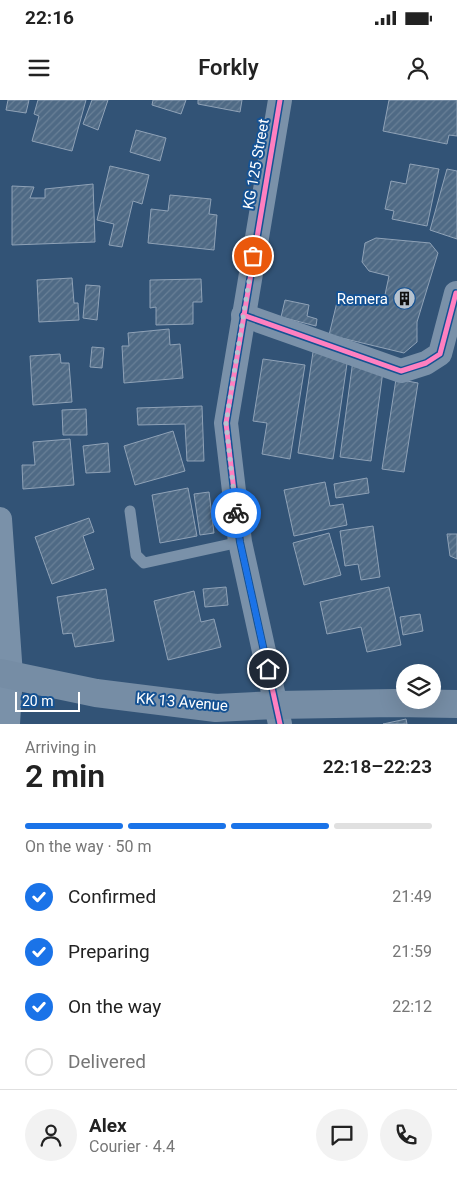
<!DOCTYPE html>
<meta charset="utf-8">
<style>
body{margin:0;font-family:Roboto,sans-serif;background:#f2f2f2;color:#222;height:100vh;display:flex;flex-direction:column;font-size:19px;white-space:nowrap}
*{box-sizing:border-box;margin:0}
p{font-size:16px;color:#767676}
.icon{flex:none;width:28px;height:28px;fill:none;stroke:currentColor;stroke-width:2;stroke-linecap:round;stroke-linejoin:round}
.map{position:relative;height:624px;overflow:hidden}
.sheet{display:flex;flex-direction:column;background:#fff;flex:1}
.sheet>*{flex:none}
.buttons{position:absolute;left:396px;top:564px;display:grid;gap:10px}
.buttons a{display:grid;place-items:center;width:45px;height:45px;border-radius:50%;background:#fff;box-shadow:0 5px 20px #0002;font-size:25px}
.scale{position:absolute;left:15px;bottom:12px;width:65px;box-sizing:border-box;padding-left:5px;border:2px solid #fff;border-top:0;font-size:14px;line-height:18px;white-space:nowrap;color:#fff;-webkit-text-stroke:4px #155293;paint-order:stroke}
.pin{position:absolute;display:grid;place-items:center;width:42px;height:42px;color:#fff;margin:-21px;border:2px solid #fff;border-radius:50%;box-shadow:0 1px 5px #0007}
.courier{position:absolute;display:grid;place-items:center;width:50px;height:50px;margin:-25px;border:4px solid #1a73e8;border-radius:50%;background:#fff;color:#222;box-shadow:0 1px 6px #0007}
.headline em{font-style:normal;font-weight:600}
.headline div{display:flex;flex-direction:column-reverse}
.headline{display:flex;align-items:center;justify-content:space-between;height:85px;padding:0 25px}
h1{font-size:32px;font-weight:600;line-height:38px}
.bar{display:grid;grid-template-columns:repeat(4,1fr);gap:8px 5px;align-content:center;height:60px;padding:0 25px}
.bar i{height:6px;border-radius:4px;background:#e0e0e0}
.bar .active{background:#1a73e8}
.bar p{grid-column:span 4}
.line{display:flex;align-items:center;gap:12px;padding:0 25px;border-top:1px solid #e0e0e0}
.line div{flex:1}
.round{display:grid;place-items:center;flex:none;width:52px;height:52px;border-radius:26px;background:#f2f2f2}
ol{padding:0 25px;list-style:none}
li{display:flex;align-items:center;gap:15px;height:55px}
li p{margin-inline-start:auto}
li .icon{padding:5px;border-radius:50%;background:#1a73e8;color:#fff;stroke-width:4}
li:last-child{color:#767676}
li i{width:28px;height:28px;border:2px solid #e0e0e0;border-radius:50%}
.status{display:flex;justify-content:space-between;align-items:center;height:35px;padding:0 25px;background:#fff;direction:ltr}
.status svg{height:14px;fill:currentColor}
header{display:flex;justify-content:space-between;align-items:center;height:65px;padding:0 25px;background:#fff;font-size:22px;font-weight:600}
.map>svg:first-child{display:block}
.building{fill:url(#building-hatch);stroke:#8fa2b7}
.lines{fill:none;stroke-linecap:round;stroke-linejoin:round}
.service{stroke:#7a91a9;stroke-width:11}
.minor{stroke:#7a91a9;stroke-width:24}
.secondary{stroke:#768da5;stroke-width:28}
.cycleway-casing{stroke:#155293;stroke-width:8}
.cycleway{stroke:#ff80c0;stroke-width:5}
.done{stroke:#b7c3cf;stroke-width:5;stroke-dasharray:0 9}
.route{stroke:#1a73e8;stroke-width:6}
.labels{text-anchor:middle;stroke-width:4;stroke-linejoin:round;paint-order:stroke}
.street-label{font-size:15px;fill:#fff;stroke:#155293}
.poi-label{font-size:15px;fill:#fff;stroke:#155293;text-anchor:end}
</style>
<div class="status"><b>22:16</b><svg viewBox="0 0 49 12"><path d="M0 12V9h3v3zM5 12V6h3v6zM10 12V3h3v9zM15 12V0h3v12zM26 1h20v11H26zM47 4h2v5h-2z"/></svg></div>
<header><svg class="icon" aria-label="menu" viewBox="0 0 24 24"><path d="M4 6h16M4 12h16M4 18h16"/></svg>Forkly<svg class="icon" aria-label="person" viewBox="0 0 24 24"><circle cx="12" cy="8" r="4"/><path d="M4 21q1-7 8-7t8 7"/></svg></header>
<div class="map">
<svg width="457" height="624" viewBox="0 0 457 624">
<defs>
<pattern id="building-hatch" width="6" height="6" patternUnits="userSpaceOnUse" patternTransform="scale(1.25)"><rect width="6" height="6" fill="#4f6a85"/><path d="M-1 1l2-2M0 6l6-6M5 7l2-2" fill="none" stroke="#698097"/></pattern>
</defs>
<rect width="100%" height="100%" fill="#325376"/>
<!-- building -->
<g class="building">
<polygon points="8,0 29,0 26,13 6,10"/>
<polygon points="38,0 86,0 72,51 32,41 39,16 34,14"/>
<polygon points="92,0 108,0 98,30 83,24"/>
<polygon points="153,0 186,0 181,14 152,5"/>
<polygon points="198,0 242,0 240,12 198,4"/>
<polygon points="389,0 457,0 457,36 449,35 447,44 383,31"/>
<polygon points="136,30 166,38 160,61 130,52"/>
<polygon points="410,64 439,69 427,126 392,119 394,111 385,109 391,81 406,84"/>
<polygon points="110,66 149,75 142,104 133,101 122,147 109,145 114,124 97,120"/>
<polygon points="447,69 457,71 457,139 430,130"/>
<polygon points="93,84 95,142 12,145 12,86 34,87 30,98 45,98 45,89"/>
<polygon points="170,95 211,99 209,114 217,115 214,150 148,143 151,109 168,111"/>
<polygon points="376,138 430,143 438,153 417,222 417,242 404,253 329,235 339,194 383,204 389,176 369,171 362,162 365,143"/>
<polygon points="72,178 74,203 78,203 79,220 39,222 37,180"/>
<polygon points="201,179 202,202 193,202 193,224 156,225 156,207 150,208 150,180"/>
<polygon points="86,185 100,186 97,220 83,218"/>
<polygon points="285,200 309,205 307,216 317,219 316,226 281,217"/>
<polygon points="169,229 170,245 180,244 183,278 124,283 122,246 129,246 128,233"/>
<polygon points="92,247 104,248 102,268 90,267"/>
<polygon points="313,252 348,257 333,359 298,353"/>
<polygon points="60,254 61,263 69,263 72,302 33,305 30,256"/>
<polygon points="263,259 305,265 290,359 262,354 267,323 253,321"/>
<polygon points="353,260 383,271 371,361 340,357"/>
<polygon points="396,279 418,283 404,372 382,369"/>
<polygon points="202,306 204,361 187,361 185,324 138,325 137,308"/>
<polygon points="86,309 87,335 63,335 62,310"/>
<polygon points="173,331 185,371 135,385 124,346"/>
<polygon points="70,339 74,385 23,389 22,365 35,365 33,342"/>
<polygon points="108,343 110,372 86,373 83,346"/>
<polygon points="367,378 369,393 336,398 334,384"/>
<polygon points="325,382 330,406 343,404 347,425 294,436 284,390"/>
<polygon points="188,388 197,436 160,443 152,395"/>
<polygon points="209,392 214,433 200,435 194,394"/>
<polygon points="89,418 94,432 83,436 94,469 52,484 35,437"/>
<polygon points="373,426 380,477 361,480 358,464 345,466 340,431"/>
<polygon points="329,433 341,475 304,485 293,443"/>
<polygon points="447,434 457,434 457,459 450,456"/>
<polygon points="226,487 228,505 205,507 203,489"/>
<polygon points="389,487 401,545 367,552 361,527 327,534 320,502"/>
<polygon points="106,489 114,541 75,547 72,533 63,534 57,497"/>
<polygon points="194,491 201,522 214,519 221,547 168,560 154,501"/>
<polygon points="420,514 423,531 403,535 400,517"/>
<polygon points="406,619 407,624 383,624"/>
</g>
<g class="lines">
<!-- service -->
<polyline class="service" points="130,411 136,455 144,463 240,442"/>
<!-- minor -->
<g class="minor">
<polyline points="280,0 226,323 240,442 280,624"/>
<polyline points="243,215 401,271 426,263 440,254 456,193"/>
<polyline points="0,419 11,575 8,624"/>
</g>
<!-- secondary -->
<polyline class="secondary" points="0,573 96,593 216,608 276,605 394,603 457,604"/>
<defs>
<g id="cycleway">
<polyline points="280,0 226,323 240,442 280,624"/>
<polyline points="243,215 401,271 426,263 440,254 456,193"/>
</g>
</defs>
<!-- cycleway casing -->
<use href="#cycleway" class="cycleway-casing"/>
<!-- cycleway -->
<use href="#cycleway" class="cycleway"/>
</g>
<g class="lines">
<!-- done -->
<polyline class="done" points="236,413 226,323 253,156"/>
<!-- route -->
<polyline class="route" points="236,413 240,442 268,569"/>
</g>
<!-- icons -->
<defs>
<symbol id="building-disc" viewBox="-11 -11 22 22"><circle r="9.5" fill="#b7c3cf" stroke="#155293"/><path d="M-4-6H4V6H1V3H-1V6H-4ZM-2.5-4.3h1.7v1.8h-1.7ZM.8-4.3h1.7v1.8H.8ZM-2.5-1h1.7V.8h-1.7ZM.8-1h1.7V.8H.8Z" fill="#111"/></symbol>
</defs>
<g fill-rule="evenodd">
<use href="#building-disc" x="392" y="186" width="25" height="25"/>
</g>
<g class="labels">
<!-- street labels -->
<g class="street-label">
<text transform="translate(256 64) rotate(-80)" y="5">KG 125 Street</text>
<text transform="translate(182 602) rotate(5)" y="5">KK 13 Avenue</text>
</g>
<!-- poi labels -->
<g class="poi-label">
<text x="388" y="204">Remera</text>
</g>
</g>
</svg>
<div class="buttons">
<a><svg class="icon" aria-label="layers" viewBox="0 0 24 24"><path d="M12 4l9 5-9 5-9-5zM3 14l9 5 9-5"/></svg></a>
</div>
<div class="scale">20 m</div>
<div class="pin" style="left:253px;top:156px;background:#ea580c"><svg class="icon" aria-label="bag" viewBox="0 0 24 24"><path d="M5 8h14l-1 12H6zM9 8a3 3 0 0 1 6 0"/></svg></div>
<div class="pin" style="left:268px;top:569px;background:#1f2937"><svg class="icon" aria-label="home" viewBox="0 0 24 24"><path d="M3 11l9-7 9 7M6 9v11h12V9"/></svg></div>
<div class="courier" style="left:236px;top:413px"><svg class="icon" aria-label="bike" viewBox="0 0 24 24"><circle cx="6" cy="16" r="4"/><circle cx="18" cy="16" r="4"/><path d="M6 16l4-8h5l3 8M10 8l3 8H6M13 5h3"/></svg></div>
</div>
<section class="sheet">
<div class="headline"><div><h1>2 min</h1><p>Arriving in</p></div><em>22:18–22:23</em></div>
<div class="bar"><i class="active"></i><i class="active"></i><i class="active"></i><i></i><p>On the way · 50 m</p></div>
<ol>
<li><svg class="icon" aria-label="check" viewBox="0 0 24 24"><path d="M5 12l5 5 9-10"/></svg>Confirmed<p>21:49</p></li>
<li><svg class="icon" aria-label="check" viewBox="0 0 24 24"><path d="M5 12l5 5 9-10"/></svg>Preparing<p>21:59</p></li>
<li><svg class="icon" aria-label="check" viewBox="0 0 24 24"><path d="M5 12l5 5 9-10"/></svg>On the way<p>22:12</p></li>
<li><i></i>Delivered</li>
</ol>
<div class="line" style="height:90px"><a class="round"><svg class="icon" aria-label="person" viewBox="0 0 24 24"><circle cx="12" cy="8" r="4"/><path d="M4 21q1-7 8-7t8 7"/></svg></a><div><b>Alex</b><p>Courier · 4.4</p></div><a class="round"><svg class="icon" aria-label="chat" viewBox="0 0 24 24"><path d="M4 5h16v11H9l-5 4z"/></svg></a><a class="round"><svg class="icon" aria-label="phone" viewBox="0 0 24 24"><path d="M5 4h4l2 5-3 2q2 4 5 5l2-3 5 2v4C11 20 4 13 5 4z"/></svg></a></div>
</section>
